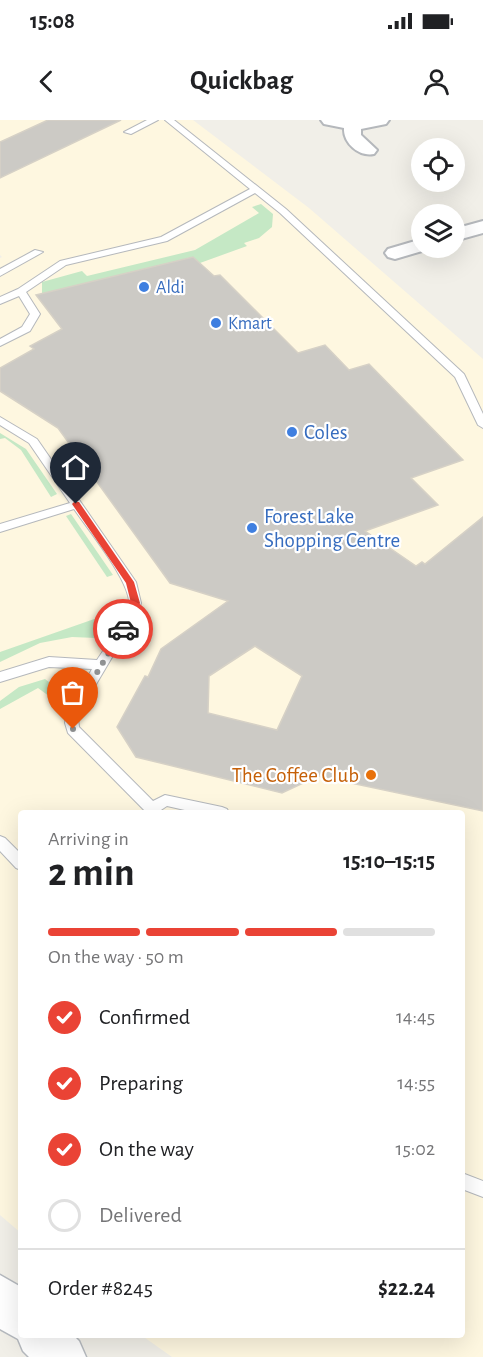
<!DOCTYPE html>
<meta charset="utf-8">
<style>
body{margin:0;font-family:"Alegreya Sans",sans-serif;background:#f2f2f2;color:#202124;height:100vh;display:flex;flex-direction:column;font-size:22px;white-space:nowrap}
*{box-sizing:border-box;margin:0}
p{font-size:20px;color:#757577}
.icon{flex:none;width:33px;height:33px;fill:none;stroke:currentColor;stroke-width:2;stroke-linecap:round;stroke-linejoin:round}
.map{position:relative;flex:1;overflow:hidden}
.panel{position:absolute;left:18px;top:690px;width:447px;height:528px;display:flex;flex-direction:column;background:#fff;border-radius:6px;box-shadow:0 6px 24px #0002}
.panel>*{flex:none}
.fabs{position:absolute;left:411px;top:18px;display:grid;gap:12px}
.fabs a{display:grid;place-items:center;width:54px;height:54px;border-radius:50%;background:#fff;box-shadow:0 6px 24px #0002;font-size:30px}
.pin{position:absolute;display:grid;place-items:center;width:51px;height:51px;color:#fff;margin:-62px -26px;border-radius:50% 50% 50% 0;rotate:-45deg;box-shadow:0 0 6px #0007}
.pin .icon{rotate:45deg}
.courier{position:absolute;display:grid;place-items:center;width:60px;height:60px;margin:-30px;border:4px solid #ea4335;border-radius:50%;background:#fff;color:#222;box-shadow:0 2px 8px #0007}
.headline em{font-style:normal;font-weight:700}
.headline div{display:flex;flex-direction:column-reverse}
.headline{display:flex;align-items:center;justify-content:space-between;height:102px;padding:0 30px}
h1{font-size:39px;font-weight:700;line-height:45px}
.bar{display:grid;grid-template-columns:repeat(4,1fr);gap:9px 6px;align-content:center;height:72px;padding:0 30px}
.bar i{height:8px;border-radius:4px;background:#e0e0e0}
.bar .on{background:#ea4335}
.bar p{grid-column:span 4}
.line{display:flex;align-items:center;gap:15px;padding:0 30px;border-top:2px solid #e0e0e0}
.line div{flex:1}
ol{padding:0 30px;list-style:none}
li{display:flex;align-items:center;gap:18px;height:66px}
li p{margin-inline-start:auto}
li .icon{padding:6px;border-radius:50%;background:#ea4335;color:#fff;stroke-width:4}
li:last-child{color:#757577}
li i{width:33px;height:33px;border:3px solid #e0e0e0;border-radius:50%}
.status{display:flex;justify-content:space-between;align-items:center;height:42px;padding:0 30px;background:#fff;direction:ltr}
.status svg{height:16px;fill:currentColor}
header{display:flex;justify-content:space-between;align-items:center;height:78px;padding:0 30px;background:#fff;font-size:27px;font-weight:700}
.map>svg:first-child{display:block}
.commercial{fill:#fef7e0}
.green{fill:#c5e8c5}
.building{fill:#cccac5;stroke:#d6d1c6;stroke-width:1.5;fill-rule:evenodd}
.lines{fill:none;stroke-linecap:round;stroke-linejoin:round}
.service-casing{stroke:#b5b8bc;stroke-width:2}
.minor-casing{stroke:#b5b8bc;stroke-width:4}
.secondary-casing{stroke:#b6babf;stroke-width:3}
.service{fill:#fff;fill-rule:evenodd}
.minor{fill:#fff;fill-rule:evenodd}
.secondary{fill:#fff;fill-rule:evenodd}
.route{fill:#ea4335}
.done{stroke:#929495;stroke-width:6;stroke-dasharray:0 10.8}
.shop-dot{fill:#3f7fe0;stroke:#fff;stroke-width:2}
.food-dot{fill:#e8710a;stroke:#fff;stroke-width:2}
.labels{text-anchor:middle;stroke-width:4.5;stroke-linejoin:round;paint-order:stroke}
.far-shop-label{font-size:18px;fill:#366cbe;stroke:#fff;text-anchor:start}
.shop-label{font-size:21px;fill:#366cbe;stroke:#fff;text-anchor:start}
.food-label{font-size:21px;fill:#c56008;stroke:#fff;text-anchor:end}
</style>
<div class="status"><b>15:08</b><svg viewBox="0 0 49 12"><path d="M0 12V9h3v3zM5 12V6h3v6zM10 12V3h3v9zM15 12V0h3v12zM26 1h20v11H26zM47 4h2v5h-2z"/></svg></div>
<header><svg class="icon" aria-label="back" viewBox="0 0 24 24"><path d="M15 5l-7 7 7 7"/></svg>Quickbag<svg class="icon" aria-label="person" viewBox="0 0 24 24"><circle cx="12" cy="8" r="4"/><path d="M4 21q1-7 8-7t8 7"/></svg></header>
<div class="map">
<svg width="483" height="1237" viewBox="0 0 483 1237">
<rect width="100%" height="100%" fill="#f1efe8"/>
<!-- commercial -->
<polygon class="commercial" points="0,0 193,0 309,88 483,239 483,1237 172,1237 141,1215 462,1215 462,693 21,693 21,1113 0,1095 0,138 2,137 0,135"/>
<!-- green -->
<g class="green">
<polygon points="261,84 273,94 272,107 259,118 244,123 247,126 200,143 42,174 42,162 82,151 87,156 195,130 259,93 252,87"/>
<polygon points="0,313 26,329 57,374 51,377 21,330 5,318 0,319"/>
<polygon points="71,394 113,455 107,457 66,396"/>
<polygon points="120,490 105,512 96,518 72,517 40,523 0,542 0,532"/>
<polygon points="45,559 62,572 53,579 38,568 0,589 0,581 19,567"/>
</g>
<!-- building -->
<g class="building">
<polygon points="48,0 121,0 0,58 0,22"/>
<path d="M193 137 214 156 220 155 298 233 325 225 349 250 369 244 463 340 411 358 438 385 365 411 416 446 422 442 425 444 483 397V691L318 656 282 673 136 637 117 607 145 556 148 557 161 529 228 481 170 463 58 308 0 271V248L34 229 30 226 62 209 36 175ZM255 526 302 556 277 610 208 593 209 556Z"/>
</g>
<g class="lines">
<defs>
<g id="service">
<polygon points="147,0 158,0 131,14 124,12"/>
<polygon points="165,0 174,0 286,89 464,254 483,294 483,308 478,305 455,257 280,93 255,73 167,121 66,145 26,172 40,194 30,211 0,226 0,219 22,207 30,194 19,176 0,184 0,177 18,169 60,141 161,117 250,69"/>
<polygon points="35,130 43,132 0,156 0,149"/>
<path d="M0 297 37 319 136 462 141 483 137 495 82 588 78 598 79 607 153 681 165 675 222 687 227 689 229 693H198L167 686 161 690 163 693H147L68 613 65 603 66 596 92 549 49 547 0 562V552L49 537 97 540C106 526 127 500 129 484 131 462 87 408 74 389L0 412V404L70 383 29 323 0 305Z"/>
<polygon points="0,716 5,718 21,734 21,750 16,748 0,731"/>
<polygon points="462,1053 483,1061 483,1077 462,1069"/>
</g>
<g id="minor">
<path d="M321 0H389L386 4 361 9V15L377 30 374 34C359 37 343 23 344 8L324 4Z"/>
<polygon points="483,101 483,113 454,121 454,109"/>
<polygon points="422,119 422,128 430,128 429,129 395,139 388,137 385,133 388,129"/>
</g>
<polygon id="secondary" points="0,1155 21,1167 21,1215 73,1215 79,1221 86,1237 29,1237 23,1231 18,1219 0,1209"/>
</defs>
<!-- service casing -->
<use href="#service" class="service-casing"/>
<!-- minor casing -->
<use href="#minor" class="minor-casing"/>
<!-- secondary casing -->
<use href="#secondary" class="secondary-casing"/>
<!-- service -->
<use href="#service" class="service"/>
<!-- minor -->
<use href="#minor" class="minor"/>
<!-- secondary -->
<use href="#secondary" class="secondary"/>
</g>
<!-- route -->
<polygon class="route" points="74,382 79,382 134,462 140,483 126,511 118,509 131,483 126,463 72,384"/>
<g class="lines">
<!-- done -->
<polyline class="done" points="73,609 70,598 123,509"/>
</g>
<!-- markers -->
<g class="shop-dot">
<circle cx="144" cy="167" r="6"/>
<circle cx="216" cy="203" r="6"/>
<circle cx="292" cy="312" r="6"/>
<circle cx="252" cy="408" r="6"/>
</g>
<circle class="food-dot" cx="371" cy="655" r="6"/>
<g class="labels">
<!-- far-shop labels -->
<g class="far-shop-label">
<text x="156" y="173">Aldi</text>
<text x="228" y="209">Kmart</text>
</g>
<!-- shop labels -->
<g class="shop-label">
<text x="304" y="319">Coles</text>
<text x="264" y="403">Forest Lake<tspan x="264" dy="24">Shopping Centre</tspan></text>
</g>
<!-- food labels -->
<g class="food-label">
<text x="359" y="662">The Coffee Club</text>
</g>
</g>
</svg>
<div class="fabs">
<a><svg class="icon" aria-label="locate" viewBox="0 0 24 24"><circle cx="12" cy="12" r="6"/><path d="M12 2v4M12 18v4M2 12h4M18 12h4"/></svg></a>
<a><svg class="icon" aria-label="layers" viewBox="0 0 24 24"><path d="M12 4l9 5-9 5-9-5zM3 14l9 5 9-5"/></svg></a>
</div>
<div class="pin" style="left:73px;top:609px;background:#ea580c"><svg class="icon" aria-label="bag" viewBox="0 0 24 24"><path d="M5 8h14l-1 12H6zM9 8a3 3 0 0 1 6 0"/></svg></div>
<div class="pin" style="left:76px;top:384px;background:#1f2937"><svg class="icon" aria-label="home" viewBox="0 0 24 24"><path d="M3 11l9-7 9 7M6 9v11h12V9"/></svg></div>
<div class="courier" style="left:123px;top:509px"><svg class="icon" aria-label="car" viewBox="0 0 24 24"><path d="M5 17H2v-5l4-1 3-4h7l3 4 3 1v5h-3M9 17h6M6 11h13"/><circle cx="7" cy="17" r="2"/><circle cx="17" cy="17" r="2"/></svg></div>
<section class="panel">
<div class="headline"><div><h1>2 min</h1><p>Arriving in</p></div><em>15:10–15:15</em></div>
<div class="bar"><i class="on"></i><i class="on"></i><i class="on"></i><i></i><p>On the way · 50 m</p></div>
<ol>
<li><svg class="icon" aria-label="check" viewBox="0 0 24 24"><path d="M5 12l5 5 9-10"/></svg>Confirmed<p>14:45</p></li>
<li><svg class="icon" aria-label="check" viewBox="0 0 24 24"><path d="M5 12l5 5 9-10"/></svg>Preparing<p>14:55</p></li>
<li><svg class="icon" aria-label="check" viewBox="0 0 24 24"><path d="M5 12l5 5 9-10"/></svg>On the way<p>15:02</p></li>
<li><i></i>Delivered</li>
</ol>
<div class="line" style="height:78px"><div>Order #8245</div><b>$22.24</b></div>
</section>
</div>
